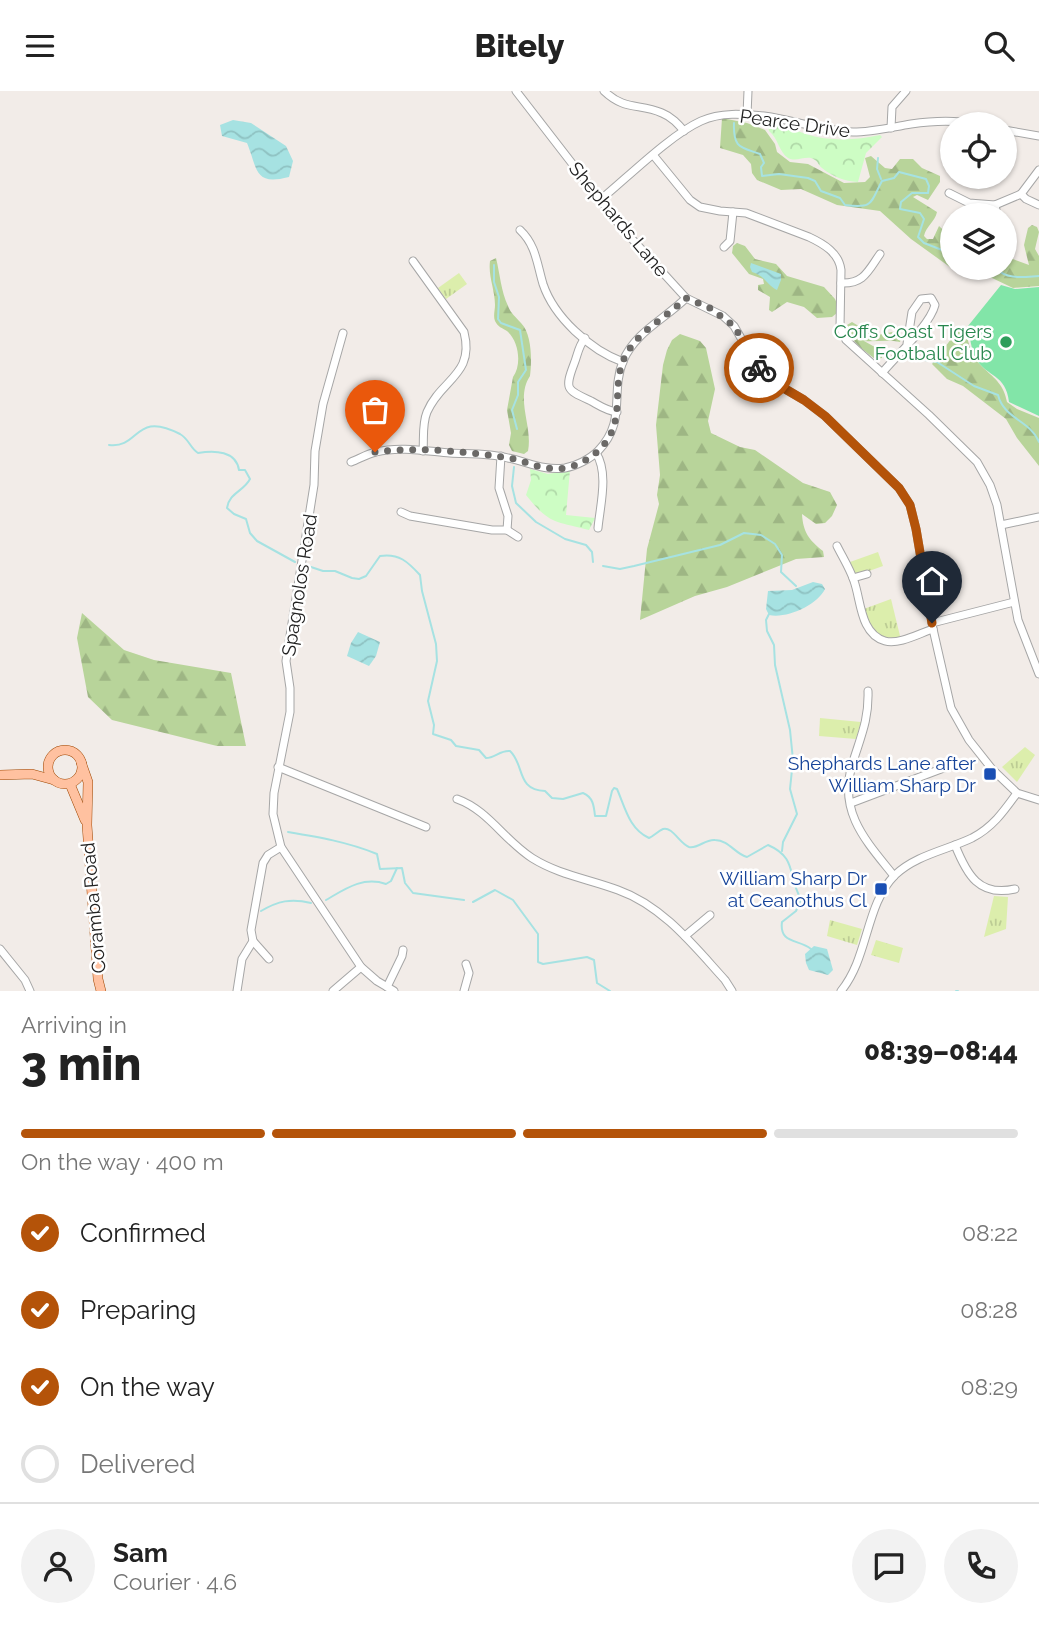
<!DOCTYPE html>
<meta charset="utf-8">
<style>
body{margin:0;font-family:Raleway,sans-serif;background:#f2f2f2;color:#222;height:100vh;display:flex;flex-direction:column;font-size:26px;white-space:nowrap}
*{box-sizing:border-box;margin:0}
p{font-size:23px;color:#767676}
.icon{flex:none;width:38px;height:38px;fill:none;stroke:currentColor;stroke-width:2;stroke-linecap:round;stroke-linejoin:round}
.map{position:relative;height:900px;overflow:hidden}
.panel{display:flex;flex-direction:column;background:#fff;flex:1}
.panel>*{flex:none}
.controls{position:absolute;left:940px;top:21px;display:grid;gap:14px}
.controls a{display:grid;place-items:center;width:77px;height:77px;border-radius:50%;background:#fff;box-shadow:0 2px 5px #0004;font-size:35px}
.pin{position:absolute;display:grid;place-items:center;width:60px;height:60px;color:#fff;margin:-72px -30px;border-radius:50% 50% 50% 0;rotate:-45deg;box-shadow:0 0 7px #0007}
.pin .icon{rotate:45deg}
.courier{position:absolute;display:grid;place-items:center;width:70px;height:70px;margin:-35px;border:5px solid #b45309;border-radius:50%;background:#fff;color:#222;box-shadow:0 2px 9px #0007}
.summary em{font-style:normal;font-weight:800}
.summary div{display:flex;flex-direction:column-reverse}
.summary{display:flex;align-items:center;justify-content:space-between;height:119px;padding:0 21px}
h1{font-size:46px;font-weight:800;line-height:52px}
.bar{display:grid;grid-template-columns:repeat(4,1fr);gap:10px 7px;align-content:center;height:84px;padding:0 21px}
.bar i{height:9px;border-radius:5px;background:#e0e0e0}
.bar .on{background:#b45309}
.bar p{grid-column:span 4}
.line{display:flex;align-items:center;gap:18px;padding:0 21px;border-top:2px solid #e0e0e0}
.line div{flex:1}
.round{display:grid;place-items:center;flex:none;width:74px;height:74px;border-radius:37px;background:#f2f2f2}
ol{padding:0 21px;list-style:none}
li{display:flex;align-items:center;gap:21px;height:77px}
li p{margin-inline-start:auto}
li .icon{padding:7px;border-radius:50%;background:#b45309;color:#fff;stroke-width:4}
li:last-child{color:#767676}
li i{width:38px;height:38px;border:4px solid #e0e0e0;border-radius:50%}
header{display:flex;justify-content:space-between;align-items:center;height:91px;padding:0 21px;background:#fff;font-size:32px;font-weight:800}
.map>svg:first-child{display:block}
.grass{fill:url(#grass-tufts)}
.forest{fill:url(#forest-firs)}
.park{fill:url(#park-crowns)}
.pitch{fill:#82e5a8}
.water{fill:url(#water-waves)}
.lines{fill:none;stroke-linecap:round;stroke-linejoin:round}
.stream{stroke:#a6e2e2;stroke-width:2}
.minor-casing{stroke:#a6a6a6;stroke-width:9}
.major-casing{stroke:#9f4600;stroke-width:10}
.minor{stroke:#fff;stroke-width:7}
.major{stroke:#ffc1a0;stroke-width:9}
.done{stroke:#6b6967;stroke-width:7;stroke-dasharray:0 12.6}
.route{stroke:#b45309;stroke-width:9}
.leisure-dot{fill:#2e9e5b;stroke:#fff;stroke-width:2.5}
.transit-dot{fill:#1a4fb4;stroke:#fff;stroke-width:2.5}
.labels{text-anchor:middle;stroke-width:5;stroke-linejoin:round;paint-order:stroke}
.street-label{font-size:19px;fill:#222;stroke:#fff}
.leisure-label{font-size:19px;fill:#27864d;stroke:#fff;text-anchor:end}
.transit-label{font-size:19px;fill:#164399;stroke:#fff;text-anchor:end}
</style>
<header><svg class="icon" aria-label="menu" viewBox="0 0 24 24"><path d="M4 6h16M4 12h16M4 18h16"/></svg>Bitely<svg class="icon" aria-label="search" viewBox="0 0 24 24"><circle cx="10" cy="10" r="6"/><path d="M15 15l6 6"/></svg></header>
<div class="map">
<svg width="1039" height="900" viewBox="0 0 1039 900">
<defs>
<pattern id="grass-tufts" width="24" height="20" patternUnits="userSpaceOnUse" patternTransform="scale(1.75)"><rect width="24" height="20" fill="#dceeac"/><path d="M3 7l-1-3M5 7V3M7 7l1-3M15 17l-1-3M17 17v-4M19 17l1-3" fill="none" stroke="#bccc94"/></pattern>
<pattern id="forest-firs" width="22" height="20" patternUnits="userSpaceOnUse" patternTransform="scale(1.75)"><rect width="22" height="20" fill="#b8d49a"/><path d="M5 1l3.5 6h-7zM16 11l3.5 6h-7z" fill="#9eb684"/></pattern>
<pattern id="park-crowns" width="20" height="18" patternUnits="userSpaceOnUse" patternTransform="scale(1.75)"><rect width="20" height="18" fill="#cdfdc4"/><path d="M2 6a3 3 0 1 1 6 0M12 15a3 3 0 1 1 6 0" fill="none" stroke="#b0d9a8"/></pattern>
<pattern id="water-waves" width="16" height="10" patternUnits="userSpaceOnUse" patternTransform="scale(1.75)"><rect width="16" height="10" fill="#a6e2e2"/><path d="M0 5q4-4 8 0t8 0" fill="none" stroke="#8fc2c2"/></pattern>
</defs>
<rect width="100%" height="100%" fill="#f2ece8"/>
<!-- grass -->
<g class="grass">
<polygon points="459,182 467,193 446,208 438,197"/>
<polygon points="878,461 883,475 855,485 850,471"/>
<polygon points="891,508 901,549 897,550 876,544 861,519"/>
<polygon points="820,627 861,631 856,648 819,645"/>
<polygon points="1025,656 1035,664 1017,691 1002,676"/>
<polygon points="994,805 1008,806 1006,838 984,846"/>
<polygon points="830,829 862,838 857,854 827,845"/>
<polygon points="876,849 903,857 899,872 871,864"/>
</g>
<!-- forest -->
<g class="forest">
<path d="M722 27 747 32 765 39 775 53 777 61 790 71 808 73 844 92 865 91 870 86 865 67 871 65 885 77 892 78 900 68H913L922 77 940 85V91L928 109 917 104 913 106 937 121C935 131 926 135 924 145L927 148H933L939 135 952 147V177H1004L1005 165 1029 174 1024 154 1028 137 1032 134 1037 136 1039 141 1035 158 1039 165V195L1013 197 990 186 971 184 954 179 911 148 880 120 837 114 801 98 781 99 757 89 752 82 751 73 743 64 720 57Z"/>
<polygon points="737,152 745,155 755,168 776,173 787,185 824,196 835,208 838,215 837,222 832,226 817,227 804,216 787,211 772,221 769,219 770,206 758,199 758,194 764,193 763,188 749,183 732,162 733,155"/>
<path d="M496 167C500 183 501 200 508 215 511 223 516 226 521 232 532 243 532 270 530 285 515 308 533 335 528 360L524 363 512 360 509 354 511 342 507 319 513 286C522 274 519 250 507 240 502 237 498 236 495 230 493 225 495 219 495 214 495 198 488 186 490 170Z"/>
<path d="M852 231 862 237 868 233 878 244 892 241 901 248 900 251C889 248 876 251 864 250L882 260V267L875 268C864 259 848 249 847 234Z"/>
<path d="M958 239H967C968 282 1002 278 1007 311L1017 318 1039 327V375L1017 347 1006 328 963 295 947 288 932 273Z"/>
<path d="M680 243 700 250 706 257 715 298 708 330 711 342 740 356 755 359 803 392 830 401 837 414 832 425 825 432 816 433 802 423C803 441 809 449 823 460L824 466 796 468 727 496 695 505 640 529 647 458 659 413 657 404 660 384 656 334 663 274 667 259 672 249Z"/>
<polygon points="82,522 124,559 154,569 231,582 246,655 217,655 112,629 88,606 77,547"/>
</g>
<!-- park -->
<g class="park">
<path d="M768 33C783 34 792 38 806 43 830 51 857 49 880 44L882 46 866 62 858 91C844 90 833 86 822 77 819 75 818 71 815 69 807 63 797 72 788 67 779 61 778 47 769 40Z"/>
<path d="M530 378 548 383 570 379 566 424 595 427 589 439C554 430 549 433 526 404L531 389Z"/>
</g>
<!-- pitch -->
<path class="pitch" d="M1001 194 1015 198 1039 196V325L1009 311C1006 283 987 286 976 268 971 259 970 245 968 235Z"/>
<!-- water -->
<g class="water">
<path d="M233 29 251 32 286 55 293 70 289 86C254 95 258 79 247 52L222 45 220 34Z"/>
<path d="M751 172 781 183V189L777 199C767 194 764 184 752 181L750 176Z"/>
<path d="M813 491 822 493 825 498C817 514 787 528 769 524L766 518 768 500 792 499Z"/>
<polygon points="358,541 380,551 376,565 369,575 347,565 351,552"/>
<polygon points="814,855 827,858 833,879 828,884 809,879 806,872 805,863"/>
</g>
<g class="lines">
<!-- stream -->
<g class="stream">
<path d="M734 32C733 58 741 56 760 63L764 72 761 76 762 85 779 83 808 87 815 90 821 100 840 107 845 114C874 118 870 112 882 90L894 87 899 81 926 88 929 95 928 102H912L901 111 900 118 920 122 924 128 918 146 924 152 942 159 952 169"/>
<polyline points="878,67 877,78 881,88"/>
<polyline points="494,174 494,191 499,206 498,228 501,232 520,239 526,279 518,291 518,304 512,319 517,338"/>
<path d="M995 177C1008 189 1022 186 1039 185"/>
<path d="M908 263 919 268 937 271 974 295 998 304C1004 328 1031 330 1039 351"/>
<path d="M109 354C140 358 134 319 180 343 189 348 190 357 198 362 215 359 236 360 239 379H245L250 388C244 400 229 402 227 417L234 423 246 428 250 442 257 450 295 471"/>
<polyline points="514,376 512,395 516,412 536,431 565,448 586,454 592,461 593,471"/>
<path d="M308 475 323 480H335L352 487 359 488 366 485 380 465C399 462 408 471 420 484L422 500 436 553 437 570 428 610 434 634 433 643 451 649 456 655 479 659 486 667C495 667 500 659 510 660 525 674 516 699 545 700L552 707 563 708 583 702C593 706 594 715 595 725H606L612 700 614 697 617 698C625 716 629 738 649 747 654 745 658 740 663 738 672 735 680 753 689 756 698 758 705 748 715 749 729 749 735 763 747 766L768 754C798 767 787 785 801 808L796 820 782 831C779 853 799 848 811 858"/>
<polyline points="603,475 620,478 634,475 720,454 744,442 761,444 775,453 782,464 781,481 796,495"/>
<polyline points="769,523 766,529 767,540 774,554 775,574 790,639 793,669 790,698 797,723 783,751 782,760"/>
<path d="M288 741C318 746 348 751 377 763L380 778 402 777 405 792 413 802 464 809"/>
<path d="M326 809C345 798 363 785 386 793L391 790 397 777"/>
<polyline points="473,811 495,799 513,809 538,843 538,871 543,873 587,866 594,869 597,892 610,900"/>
<path d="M261 820C278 810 291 807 311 812"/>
<polyline points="956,900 958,900"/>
</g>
<defs>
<g id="minor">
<polyline points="516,0 622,137 686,207 723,225 734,235 756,273 770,289 804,309 825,325 899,397 910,414 916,438 933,538 951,617 969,649 992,678 1017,702 1039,709"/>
<path d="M604 0C625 20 639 12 662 22 672 26 678 33 684 40"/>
<polyline points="747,24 748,0"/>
<polyline points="891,37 892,16 906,0"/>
<polyline points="1004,39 1039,45"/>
<path d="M654 65 690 109 700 116 720 120 746 122 809 146C824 153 839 162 841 179L840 236 846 249 929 324 977 371 990 394 997 414 1018 529 1039 583"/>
<polyline points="949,102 969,112 995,114 1021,103 1039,79"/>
<polyline points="1021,103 1026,108 1039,114"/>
<path d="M600 109C627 87 670 44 701 30 721 21 743 23 764 25 794 29 823 40 853 41 873 41 892 36 911 33 932 30 955 29 975 33"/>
<polyline points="995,114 997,124"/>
<path d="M520 139C536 154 537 173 543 193 554 226 590 259 623 271"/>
<polyline points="724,156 730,150 733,121"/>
<path d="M413 170 464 241C475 284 441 288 427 321 422 333 424 347 423 360"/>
<path d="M841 192C864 193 868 180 880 163"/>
<polyline points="343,242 323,313 315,360 314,394 286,570 290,597 290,621 274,702 273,723 281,756 361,876 377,890 394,900"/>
<path d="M585 247C578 256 578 263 574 273 564 299 567 299 591 310 600 315 607 320 617 321"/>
<path d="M882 282C896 265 930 234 935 214L931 207 921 208 912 221 907 253"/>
<path d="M596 362C609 382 600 415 598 437"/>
<polyline points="501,365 499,397 508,425 507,439"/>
<path d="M351 371C359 368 367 363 376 361 399 355 426 360 450 362 469 363 489 362 508 367 528 371 544 380 565 377 576 375 590 368 598 360 627 330 610 303 623 270 635 241 665 228 686 207"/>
<polyline points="401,421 410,425 492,439 507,439 518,446"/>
<polyline points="1001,434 1039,426"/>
<path d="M837 455C843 467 850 478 854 490 861 509 860 543 885 550 899 554 920 542 933 538"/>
<polyline points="853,487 867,483"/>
<polyline points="932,532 1014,511"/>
<path d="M868 600C869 630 860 647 852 674 838 722 867 751 894 785"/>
<polyline points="278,676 426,736"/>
<path d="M457 708C488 719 504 749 532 767 559 784 589 788 618 799 663 815 694 855 725 889L732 900"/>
<polyline points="851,712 949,675"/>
<path d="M955 754C967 784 979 806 1015 798"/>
<polyline points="685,845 710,824"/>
<polyline points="253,850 269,868"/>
<polyline points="0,858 25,889 30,900"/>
<polyline points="387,896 402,865 403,859"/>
<polyline points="237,900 242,868 253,850 251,839 263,772 268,764 281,756"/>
<polyline points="333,900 361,876"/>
<polyline points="464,900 469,882 466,873"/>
<path d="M841 900C869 866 865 814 895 784 916 764 947 759 972 747 993 736 1004 720 1017 702"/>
</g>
<g id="major">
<circle cx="65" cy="676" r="17"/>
<polyline points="81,671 88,691 87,734 98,888 101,900"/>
<polyline points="0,684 32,683 54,689"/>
<polyline points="70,693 85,729"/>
</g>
</defs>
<!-- minor casing -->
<use href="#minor" class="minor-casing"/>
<!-- major casing -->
<use href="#major" class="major-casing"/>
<!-- minor -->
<use href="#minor" class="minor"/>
<!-- major -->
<use href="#major" class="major"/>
</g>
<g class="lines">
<!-- done -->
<path class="done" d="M375 361C416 356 461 360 502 366 524 368 542 381 565 377 582 374 599 362 608 348 623 324 613 296 623 270 635 241 665 228 686 207L710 217 734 235 759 277"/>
<!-- route -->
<polyline class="route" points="759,277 770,289 804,309 825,325 899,397 910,414 916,438 932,532"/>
</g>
<!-- markers -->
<circle class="leisure-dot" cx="1006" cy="251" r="7"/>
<g class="transit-dot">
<rect x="983" y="676" width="14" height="14" rx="3.5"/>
<rect x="874" y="791" width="14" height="14" rx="3.5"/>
</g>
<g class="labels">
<!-- street labels -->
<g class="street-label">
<text transform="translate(795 32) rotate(8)" y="7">Pearce Drive</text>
<text transform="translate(619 128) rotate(50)" y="7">Shephards Lane</text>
<text transform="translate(299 494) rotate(-81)" y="7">Spagnolos Road</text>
<text transform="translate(93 817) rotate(-95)" y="7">Coramba Road</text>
</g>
<!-- leisure labels -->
<g class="leisure-label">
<text x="992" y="247">Coffs Coast Tigers<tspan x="992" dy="22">Football Club</tspan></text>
</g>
<!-- transit labels -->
<g class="transit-label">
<text x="976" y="679">Shephards Lane after<tspan x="976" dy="22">William Sharp Dr</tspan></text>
<text x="867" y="794">William Sharp Dr<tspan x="867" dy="22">at Ceanothus Cl</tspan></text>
</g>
</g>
</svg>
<div class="controls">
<a><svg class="icon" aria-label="locate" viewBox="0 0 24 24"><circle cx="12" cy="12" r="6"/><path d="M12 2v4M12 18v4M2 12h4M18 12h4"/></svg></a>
<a><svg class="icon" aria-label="layers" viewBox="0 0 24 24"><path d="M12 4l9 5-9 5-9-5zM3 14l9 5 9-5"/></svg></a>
</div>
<div class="pin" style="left:375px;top:361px;background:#ea580c"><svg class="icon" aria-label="bag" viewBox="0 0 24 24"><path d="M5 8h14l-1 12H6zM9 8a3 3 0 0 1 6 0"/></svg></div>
<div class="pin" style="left:932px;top:532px;background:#1f2937"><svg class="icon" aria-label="home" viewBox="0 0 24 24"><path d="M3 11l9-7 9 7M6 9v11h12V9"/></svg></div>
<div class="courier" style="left:759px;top:277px"><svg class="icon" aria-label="bike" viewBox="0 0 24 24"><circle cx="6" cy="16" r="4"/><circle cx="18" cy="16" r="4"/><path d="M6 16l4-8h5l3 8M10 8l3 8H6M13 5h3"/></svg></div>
</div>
<section class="panel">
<div class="summary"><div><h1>3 min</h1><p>Arriving in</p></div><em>08:39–08:44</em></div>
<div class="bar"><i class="on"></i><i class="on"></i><i class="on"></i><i></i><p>On the way · 400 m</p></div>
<ol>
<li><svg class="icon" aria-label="check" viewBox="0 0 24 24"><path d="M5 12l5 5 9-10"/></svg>Confirmed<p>08:22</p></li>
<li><svg class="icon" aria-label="check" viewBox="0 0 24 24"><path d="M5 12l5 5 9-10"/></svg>Preparing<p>08:28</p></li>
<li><svg class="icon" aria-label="check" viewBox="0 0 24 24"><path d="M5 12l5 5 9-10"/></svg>On the way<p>08:29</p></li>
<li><i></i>Delivered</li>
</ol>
<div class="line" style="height:126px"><a class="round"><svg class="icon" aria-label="person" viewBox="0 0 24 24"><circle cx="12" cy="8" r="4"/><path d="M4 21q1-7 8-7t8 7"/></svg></a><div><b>Sam</b><p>Courier · 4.6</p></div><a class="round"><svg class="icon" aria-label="chat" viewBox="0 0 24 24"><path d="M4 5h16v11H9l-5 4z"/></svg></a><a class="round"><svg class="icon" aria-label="phone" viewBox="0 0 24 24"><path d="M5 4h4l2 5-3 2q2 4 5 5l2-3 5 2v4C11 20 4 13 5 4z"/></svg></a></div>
</section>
